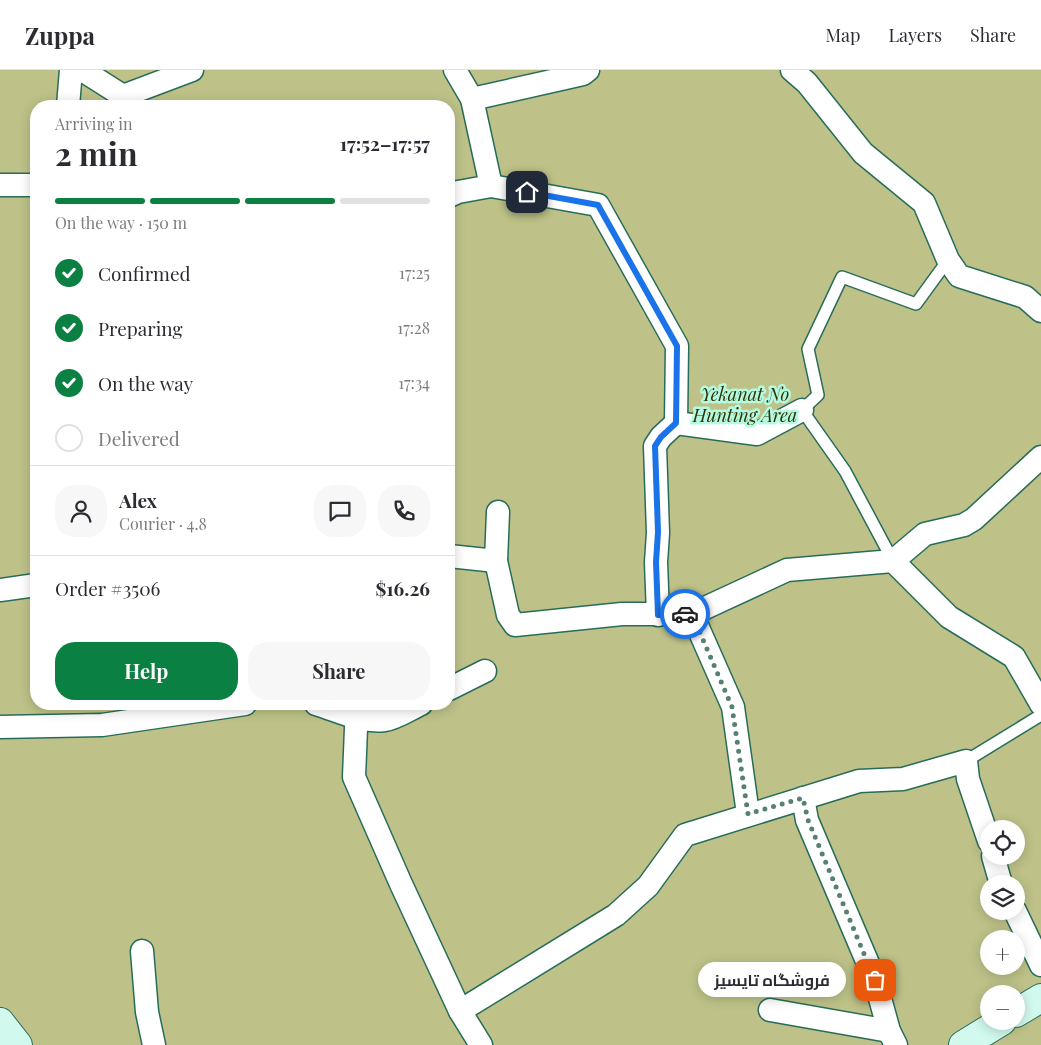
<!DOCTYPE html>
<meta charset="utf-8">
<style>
body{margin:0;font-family:"Playfair Display",Cairo,serif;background:#f7f7f7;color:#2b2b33;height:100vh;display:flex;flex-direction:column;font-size:19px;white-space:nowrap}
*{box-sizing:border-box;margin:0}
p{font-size:16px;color:#7c7c81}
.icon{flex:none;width:28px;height:28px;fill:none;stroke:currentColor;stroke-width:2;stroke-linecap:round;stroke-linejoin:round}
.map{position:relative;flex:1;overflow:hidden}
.panel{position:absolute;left:30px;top:30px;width:425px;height:610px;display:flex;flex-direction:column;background:#fff;border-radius:20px;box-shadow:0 2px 12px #0003}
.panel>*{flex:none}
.controls{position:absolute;left:980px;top:750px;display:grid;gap:10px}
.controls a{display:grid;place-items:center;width:45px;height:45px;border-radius:50%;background:#fff;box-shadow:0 2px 12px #0003;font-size:25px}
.pin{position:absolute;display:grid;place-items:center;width:42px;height:42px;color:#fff;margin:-21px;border-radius:10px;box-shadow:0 2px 8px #0006}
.courier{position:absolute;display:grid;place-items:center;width:50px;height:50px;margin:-25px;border:4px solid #1a73e8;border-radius:50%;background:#fff;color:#222;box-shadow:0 1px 6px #0007}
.bubble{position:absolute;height:35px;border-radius:18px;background:#fff;box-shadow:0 2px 12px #0003;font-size:16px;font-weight:700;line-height:35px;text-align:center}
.summary em{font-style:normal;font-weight:700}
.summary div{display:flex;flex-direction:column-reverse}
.summary{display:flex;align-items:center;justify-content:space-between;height:85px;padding:0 25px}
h1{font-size:32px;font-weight:700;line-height:38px}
.bar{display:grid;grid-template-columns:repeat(4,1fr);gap:8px 5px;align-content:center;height:60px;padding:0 25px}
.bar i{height:6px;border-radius:4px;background:#e1e1e2}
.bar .on{background:#0b8043}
.bar p{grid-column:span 4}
.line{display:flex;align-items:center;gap:12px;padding:0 25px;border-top:1px solid #e1e1e2}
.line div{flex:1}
.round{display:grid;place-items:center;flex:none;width:52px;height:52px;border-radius:20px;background:#f7f7f7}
ol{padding:0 25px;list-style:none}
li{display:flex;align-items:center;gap:15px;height:55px}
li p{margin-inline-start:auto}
li .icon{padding:5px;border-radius:50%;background:#0b8043;color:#fff;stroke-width:4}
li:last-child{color:#7c7c81}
li i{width:28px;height:28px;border:2px solid #e1e1e2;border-radius:50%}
.button{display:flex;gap:10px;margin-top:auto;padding:10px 25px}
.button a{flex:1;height:58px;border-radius:20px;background:#0b8043;color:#fff;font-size:20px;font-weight:700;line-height:58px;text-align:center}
.button a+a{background:#f7f7f7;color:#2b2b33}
header{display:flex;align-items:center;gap:30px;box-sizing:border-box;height:70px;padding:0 25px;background:#fff;border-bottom:1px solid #e1e1e2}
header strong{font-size:24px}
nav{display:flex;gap:28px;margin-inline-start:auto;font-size:18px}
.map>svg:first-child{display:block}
.green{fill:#bec288;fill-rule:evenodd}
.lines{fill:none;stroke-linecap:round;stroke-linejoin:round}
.lane-casing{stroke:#276d59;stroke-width:14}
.street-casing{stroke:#276d59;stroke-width:25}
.secondary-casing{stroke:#276d59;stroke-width:30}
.lane{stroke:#fff;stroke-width:11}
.street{stroke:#fff;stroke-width:22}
.secondary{stroke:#d2f9ed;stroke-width:28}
.done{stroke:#568172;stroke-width:5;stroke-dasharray:0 9}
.route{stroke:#1a73e8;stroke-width:6}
.labels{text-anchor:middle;stroke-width:5;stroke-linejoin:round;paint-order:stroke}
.park-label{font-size:18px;font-style:italic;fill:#323300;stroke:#b4fae2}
</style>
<header>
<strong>Zuppa</strong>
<nav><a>Map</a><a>Layers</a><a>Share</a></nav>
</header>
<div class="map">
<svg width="1041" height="975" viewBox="0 0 1041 975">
<rect width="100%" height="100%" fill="#b4fae2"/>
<!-- green -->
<path class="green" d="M0 0H1041V975H0ZM36 36H449V634H36ZM989 759H1016V786H989ZM989 814H1016V841H989ZM989 869H1016V896H989ZM989 924H1016V951H989Z"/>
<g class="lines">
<defs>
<g id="lane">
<polyline points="893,491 845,401 802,340 818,325 808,279 842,207 916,234 948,190"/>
<polyline points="966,691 1041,645"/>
</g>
<g id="street">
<polyline points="82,0 123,26 192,0"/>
<polyline points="455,0 472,29"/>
<polyline points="792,0 807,13 863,83 924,133 948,190 959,206 1025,227 1041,241"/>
<polyline points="68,36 71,0"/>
<polyline points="0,115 36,115"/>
<polyline points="491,116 472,29 583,4 588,0"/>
<polyline points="449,126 458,122 491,116 598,135 677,276 676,353 757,364 802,340"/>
<polyline points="498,442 496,491 508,545 515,555 622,544 692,544 787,500 893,491 925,464 964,455 974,449 1041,387"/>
<polyline points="449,486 496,491"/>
<polyline points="893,491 949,547 1014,587 1041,634"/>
<polyline points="0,520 36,515"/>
<polyline points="692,544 733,637 748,744"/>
<polyline points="658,545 656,492 658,463 655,376 661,367 676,353"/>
<polyline points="449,619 485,601"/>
<path d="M316 634C339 641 361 653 385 650 397 648 410 639 421 634"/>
<polyline points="357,634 354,707 401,814 460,941 616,845 648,816 685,765 859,711 903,709 966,691 968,709 989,771"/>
<polyline points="0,657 102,655 245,634"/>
<polyline points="803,728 807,750 875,910 889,961 896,975"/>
<polyline points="993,786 1001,814"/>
<polyline points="1015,841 1041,895"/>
<polyline points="142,881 147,942 154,975"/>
<polyline points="770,940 889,961"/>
<polyline points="460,941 481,975"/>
</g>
<g id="secondary">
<polyline points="1016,943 1041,928"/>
<polyline points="0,952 18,975"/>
<polyline points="963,975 1002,951"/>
</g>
</defs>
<!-- lane casing -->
<use href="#lane" class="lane-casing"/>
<!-- street casing -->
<use href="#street" class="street-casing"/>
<!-- secondary casing -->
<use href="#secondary" class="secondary-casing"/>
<!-- lane -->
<use href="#lane" class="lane"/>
<!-- street -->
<use href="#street" class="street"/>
<!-- secondary -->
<use href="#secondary" class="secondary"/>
</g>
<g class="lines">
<!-- done -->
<polyline class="done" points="685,544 692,544 732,637 748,744 803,728 808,750 875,910"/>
<!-- route -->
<polyline class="route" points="527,122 598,135 677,276 676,353 661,367 655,376 658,462 656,492 658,545 685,544"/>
</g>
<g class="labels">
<!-- park labels -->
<g class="park-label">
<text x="745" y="331">Yekanat No<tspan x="745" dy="21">Hunting Area</tspan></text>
</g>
</g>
</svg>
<div class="controls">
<a><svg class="icon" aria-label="locate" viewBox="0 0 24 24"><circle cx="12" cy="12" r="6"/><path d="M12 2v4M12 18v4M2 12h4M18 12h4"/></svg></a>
<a><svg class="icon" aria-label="layers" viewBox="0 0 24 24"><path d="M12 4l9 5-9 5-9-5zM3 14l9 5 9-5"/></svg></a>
<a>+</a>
<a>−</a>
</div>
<div class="pin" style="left:875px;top:910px;background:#ea580c"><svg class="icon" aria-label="bag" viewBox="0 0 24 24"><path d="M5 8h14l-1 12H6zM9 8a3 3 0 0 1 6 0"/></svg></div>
<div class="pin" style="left:527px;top:122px;background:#1f2937"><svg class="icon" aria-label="home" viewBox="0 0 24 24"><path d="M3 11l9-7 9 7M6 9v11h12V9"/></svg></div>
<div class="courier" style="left:685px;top:544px"><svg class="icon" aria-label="car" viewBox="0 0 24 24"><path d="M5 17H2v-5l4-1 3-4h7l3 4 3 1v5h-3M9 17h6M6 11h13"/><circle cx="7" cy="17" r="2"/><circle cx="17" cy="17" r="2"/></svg></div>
<div class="bubble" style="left:698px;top:892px;width:148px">فروشگاه تایسیز</div>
<section class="panel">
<div class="summary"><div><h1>2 min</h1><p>Arriving in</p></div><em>17:52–17:57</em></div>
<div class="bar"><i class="on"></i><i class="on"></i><i class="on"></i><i></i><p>On the way · 150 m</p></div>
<ol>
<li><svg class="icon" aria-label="check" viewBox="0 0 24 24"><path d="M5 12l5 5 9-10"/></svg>Confirmed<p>17:25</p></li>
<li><svg class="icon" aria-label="check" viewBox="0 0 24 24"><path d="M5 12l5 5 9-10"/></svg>Preparing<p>17:28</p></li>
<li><svg class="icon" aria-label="check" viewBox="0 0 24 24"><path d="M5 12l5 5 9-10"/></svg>On the way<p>17:34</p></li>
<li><i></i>Delivered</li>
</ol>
<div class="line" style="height:90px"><a class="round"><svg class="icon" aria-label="person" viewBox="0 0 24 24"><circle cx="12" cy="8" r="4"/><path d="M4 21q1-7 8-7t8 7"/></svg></a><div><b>Alex</b><p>Courier · 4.8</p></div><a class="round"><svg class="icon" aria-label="chat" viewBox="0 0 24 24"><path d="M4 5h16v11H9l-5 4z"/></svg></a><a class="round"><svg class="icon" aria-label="phone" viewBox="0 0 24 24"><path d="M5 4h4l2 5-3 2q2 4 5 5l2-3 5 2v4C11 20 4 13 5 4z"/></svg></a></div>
<div class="line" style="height:65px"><div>Order #3506</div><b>$16.26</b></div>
<div class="button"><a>Help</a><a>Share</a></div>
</section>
</div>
